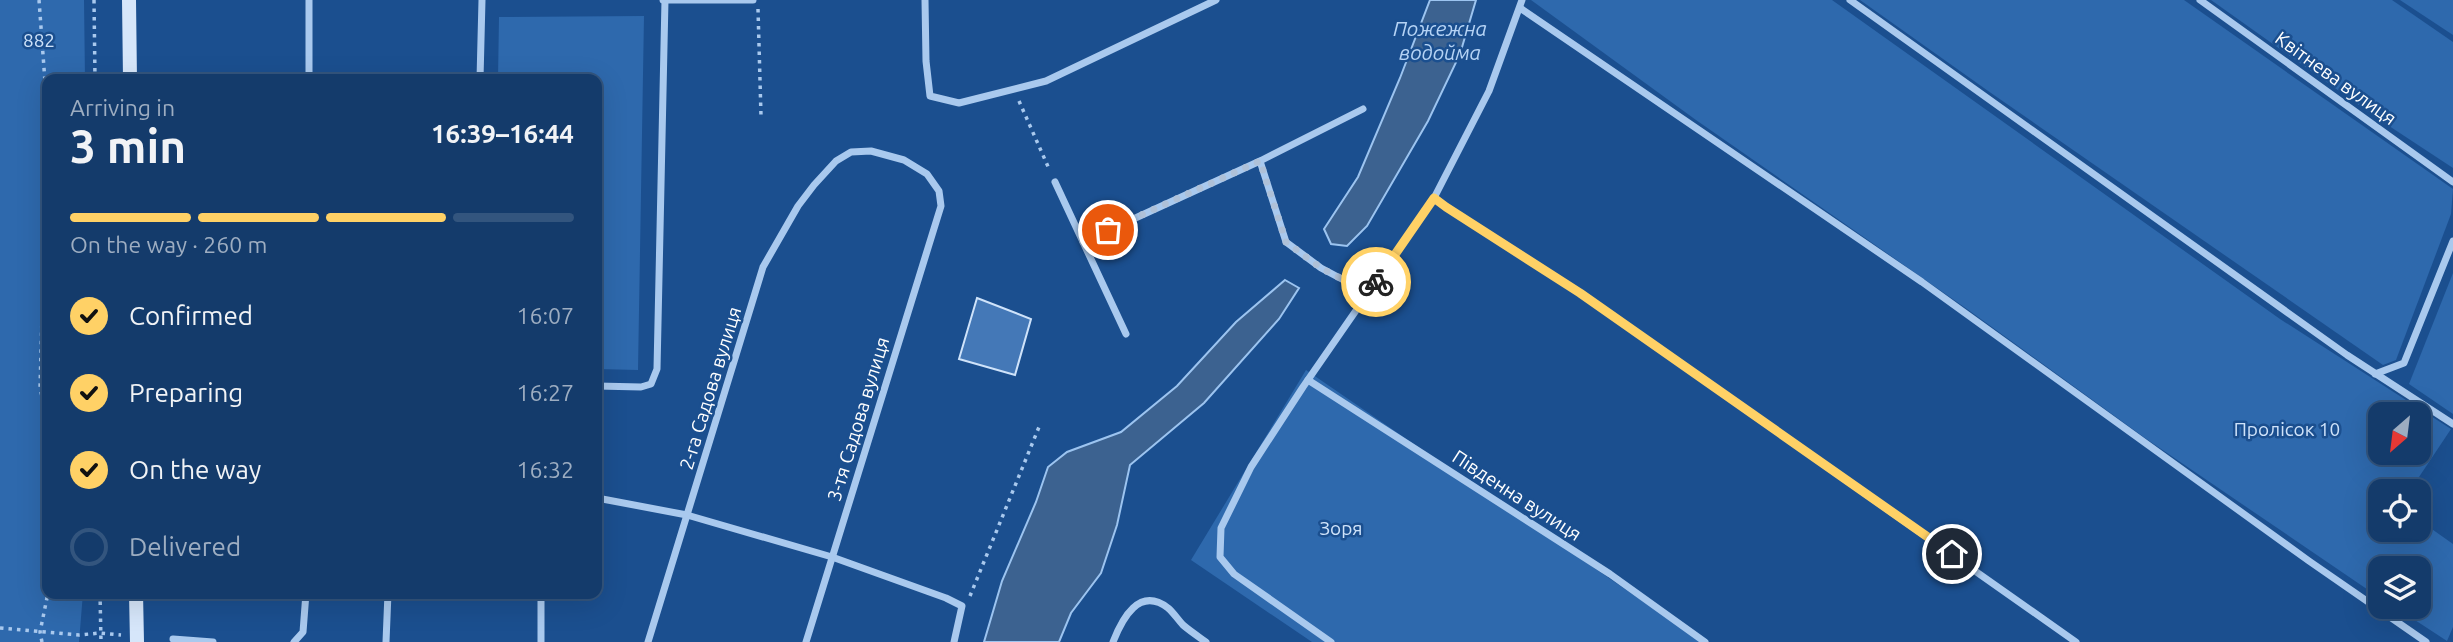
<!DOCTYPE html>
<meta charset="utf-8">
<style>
body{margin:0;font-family:Ubuntu,sans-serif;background:#214673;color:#f1f3f6;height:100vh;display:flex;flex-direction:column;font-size:26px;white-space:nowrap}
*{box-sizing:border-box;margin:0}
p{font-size:23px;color:#9dadc1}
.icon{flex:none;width:38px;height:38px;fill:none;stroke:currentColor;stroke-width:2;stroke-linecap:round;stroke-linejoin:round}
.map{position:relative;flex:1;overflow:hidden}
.sheet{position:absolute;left:42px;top:74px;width:560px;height:525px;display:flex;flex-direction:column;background:#143b6b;border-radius:14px;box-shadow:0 7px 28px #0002,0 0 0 2px #33557e}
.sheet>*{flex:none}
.needle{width:46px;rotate:208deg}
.fabs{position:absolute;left:2368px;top:402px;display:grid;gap:14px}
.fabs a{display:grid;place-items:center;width:63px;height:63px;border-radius:14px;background:#143b6b;box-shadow:0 7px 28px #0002,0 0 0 2px #33557e;font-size:35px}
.pin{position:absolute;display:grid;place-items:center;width:60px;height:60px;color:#fff;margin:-30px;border:4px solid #fff;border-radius:50%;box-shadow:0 2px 7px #0007}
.courier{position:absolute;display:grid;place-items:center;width:70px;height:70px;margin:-35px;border:5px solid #ffd166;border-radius:50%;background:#fff;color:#222;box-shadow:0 2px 9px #0007}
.summary em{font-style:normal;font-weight:700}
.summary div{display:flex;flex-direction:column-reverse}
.summary{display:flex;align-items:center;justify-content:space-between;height:119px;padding:0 28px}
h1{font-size:46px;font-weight:700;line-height:52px}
.bar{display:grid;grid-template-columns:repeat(4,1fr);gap:10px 7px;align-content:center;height:84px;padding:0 28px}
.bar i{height:9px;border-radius:5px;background:#33557e}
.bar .selected{background:#ffd166}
.bar p{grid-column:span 4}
ol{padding:0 28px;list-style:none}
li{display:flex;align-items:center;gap:21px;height:77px}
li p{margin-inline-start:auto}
li .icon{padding:7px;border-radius:50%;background:#ffd166;color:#111;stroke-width:4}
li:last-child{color:#9dadc1}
li i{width:38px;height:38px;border:4px solid #33557e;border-radius:50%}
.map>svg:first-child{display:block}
.green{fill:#2e69ad;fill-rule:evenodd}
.water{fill:#3c6290;stroke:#9cc4f0;stroke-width:2}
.building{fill:#4478b7;stroke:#cfe3fa;stroke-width:2}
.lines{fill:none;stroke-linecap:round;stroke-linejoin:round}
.path{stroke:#a9c9ee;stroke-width:3.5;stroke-dasharray:3.5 5;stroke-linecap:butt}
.street{stroke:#a9c9ee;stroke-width:7}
.secondary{stroke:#d6e6fa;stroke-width:14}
.done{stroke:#afc1d8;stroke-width:7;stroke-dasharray:0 12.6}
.route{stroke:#ffd166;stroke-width:9}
.labels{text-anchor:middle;stroke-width:5;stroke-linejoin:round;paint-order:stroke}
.park-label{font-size:19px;fill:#cfe3fa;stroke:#1b4f8f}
.street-label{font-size:19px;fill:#fff;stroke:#1b4f8f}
.water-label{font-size:21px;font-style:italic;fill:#b5d3f5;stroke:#1b4f8f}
</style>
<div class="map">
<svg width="2453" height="642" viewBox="0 0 2453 642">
<rect width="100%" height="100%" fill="#1b4f8f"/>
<!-- green -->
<g class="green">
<polygon points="0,0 84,0 85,79 47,79 47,593 83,593 79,642 0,642"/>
<path d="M1531 0H1832L2280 319 2451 429 2409 492H2380V530H2418L2419 520 2453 544V627L2447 641 2395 607H2418V569H2380V598L2145 438 1967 309 1696 120ZM2380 415H2418V453H2380Z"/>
<polygon points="1860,0 2184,0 2453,189 2451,214 2396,360 2383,365 1991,93"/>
<polygon points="2211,0 2392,0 2453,42 2453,168 2380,120"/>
<polygon points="2400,0 2453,0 2453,35"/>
<polygon points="644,16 638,370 597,369 597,79 498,79 499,17"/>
<polygon points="2453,273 2453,414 2409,384"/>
<polygon points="1306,370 1702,642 1312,642 1191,560"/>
</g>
<!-- water -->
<g class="water">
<polygon points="1430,0 1476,0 1460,54 1428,121 1367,226 1347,246 1331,244 1324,229 1358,177 1400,78"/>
<polygon points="1285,280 1299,288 1279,319 1204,403 1130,465 1117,525 1101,573 1071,613 1059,642 984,642 1002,581 1036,502 1048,467 1067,452 1121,432 1177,386 1236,322"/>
</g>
<!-- building -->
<polygon class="building" points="977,298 1031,319 1015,375 959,359"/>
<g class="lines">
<!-- path -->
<g class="path">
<polyline points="39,0 47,109"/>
<polyline points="94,0 95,79"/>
<polyline points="758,9 761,116"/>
<polyline points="1019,101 1050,171"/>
<polyline points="47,137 40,388 47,418"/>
<polyline points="100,593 101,642"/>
<polyline points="970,596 1039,427"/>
<polyline points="0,628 79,635 100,633 121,635"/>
<polyline points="42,642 40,632 48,593"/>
</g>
<!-- street -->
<g class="street">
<polyline points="663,0 753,0"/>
<polyline points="925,0 926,61 930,96 959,103 1046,81 1216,0"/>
<polyline points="1850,0 2347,355 2453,424"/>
<polyline points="2200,0 2453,182"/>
<polyline points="1520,8 1922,282 2309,561 2426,642"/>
<polyline points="309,79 309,0"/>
<polyline points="480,79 482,0"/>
<polyline points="1260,161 1286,242 1321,268 1368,293"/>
<polyline points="1055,182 1126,334"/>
<polyline points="1434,198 1446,207 1580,293 2076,642"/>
<polyline points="1083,242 1260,161 1363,109"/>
<polyline points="2375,374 2404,363 2453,241"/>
<polyline points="1308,380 1610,574 1705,642"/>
<polyline points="597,386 641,387 651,384 657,369 665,0"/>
<polyline points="597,498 687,515 832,557 946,598 962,606 954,642"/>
<polyline points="173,639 213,642"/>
<polyline points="294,642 303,632 306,593"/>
<polyline points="386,642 388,593"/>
<polyline points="541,642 541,593"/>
<polyline points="648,642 763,267 798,206 814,185 836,161 851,152 871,151 904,160 927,174 939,191 941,206 806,642"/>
<path d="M1113 642C1122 619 1139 586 1168 608 1174 613 1178 620 1183 625 1190 631 1199 637 1206 642"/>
<polyline points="1331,642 1234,574 1220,557 1221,528 1251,467 1303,387 1434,198 1489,91 1522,0"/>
</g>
<!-- secondary -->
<g class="secondary">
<polyline points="129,0 130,79"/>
<polyline points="136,593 137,642"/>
</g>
</g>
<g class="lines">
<!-- done -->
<polyline class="done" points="1108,230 1260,161 1286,242 1321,268 1368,293 1376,282"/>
<!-- route -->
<polyline class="route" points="1376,282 1434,198 1446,207 1580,293 1952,554"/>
</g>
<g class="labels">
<!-- park labels -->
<g class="park-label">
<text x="39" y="47">882</text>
<text x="2287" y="436">Пролісок 10</text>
<text x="1341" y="535">Зоря</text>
</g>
<!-- street labels -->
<g class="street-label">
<text transform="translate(2336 78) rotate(36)" y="7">Квітнева вулиця</text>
<text transform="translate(710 388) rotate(-73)" y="7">2-га Садова вулиця</text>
<text transform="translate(858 419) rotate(-73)" y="7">3-тя Садова вулиця</text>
<text transform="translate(1517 495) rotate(33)" y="7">Південна вулиця</text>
</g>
<!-- water labels -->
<g class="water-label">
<text x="1440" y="36">Пожежна<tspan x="1440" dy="24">водойма</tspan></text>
</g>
</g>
</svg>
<div class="fabs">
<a><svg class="needle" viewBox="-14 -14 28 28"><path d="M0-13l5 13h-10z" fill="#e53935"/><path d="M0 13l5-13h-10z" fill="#9dadc1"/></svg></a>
<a><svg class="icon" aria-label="locate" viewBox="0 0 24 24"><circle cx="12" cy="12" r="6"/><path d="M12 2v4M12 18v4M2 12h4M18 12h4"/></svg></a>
<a><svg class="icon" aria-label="layers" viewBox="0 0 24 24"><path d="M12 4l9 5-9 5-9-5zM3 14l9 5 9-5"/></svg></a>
</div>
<div class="pin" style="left:1108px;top:230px;background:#ea580c"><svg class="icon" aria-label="bag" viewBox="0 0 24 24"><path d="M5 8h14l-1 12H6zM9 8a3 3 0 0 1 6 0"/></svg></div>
<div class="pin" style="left:1952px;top:554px;background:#1f2937"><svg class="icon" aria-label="home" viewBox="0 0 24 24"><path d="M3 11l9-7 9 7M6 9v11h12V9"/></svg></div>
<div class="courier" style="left:1376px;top:282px"><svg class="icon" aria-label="bike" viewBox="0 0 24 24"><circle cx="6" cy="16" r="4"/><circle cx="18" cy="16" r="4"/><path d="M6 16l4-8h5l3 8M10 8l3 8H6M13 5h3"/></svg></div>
<section class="sheet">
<div class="summary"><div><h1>3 min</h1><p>Arriving in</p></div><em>16:39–16:44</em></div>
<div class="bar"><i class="selected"></i><i class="selected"></i><i class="selected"></i><i></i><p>On the way · 260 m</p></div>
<ol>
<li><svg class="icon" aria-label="check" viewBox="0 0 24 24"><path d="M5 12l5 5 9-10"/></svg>Confirmed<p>16:07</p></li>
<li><svg class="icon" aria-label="check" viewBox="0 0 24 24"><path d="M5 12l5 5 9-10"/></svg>Preparing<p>16:27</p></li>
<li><svg class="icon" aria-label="check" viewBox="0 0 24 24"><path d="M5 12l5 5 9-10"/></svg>On the way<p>16:32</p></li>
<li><i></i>Delivered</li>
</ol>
</section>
</div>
